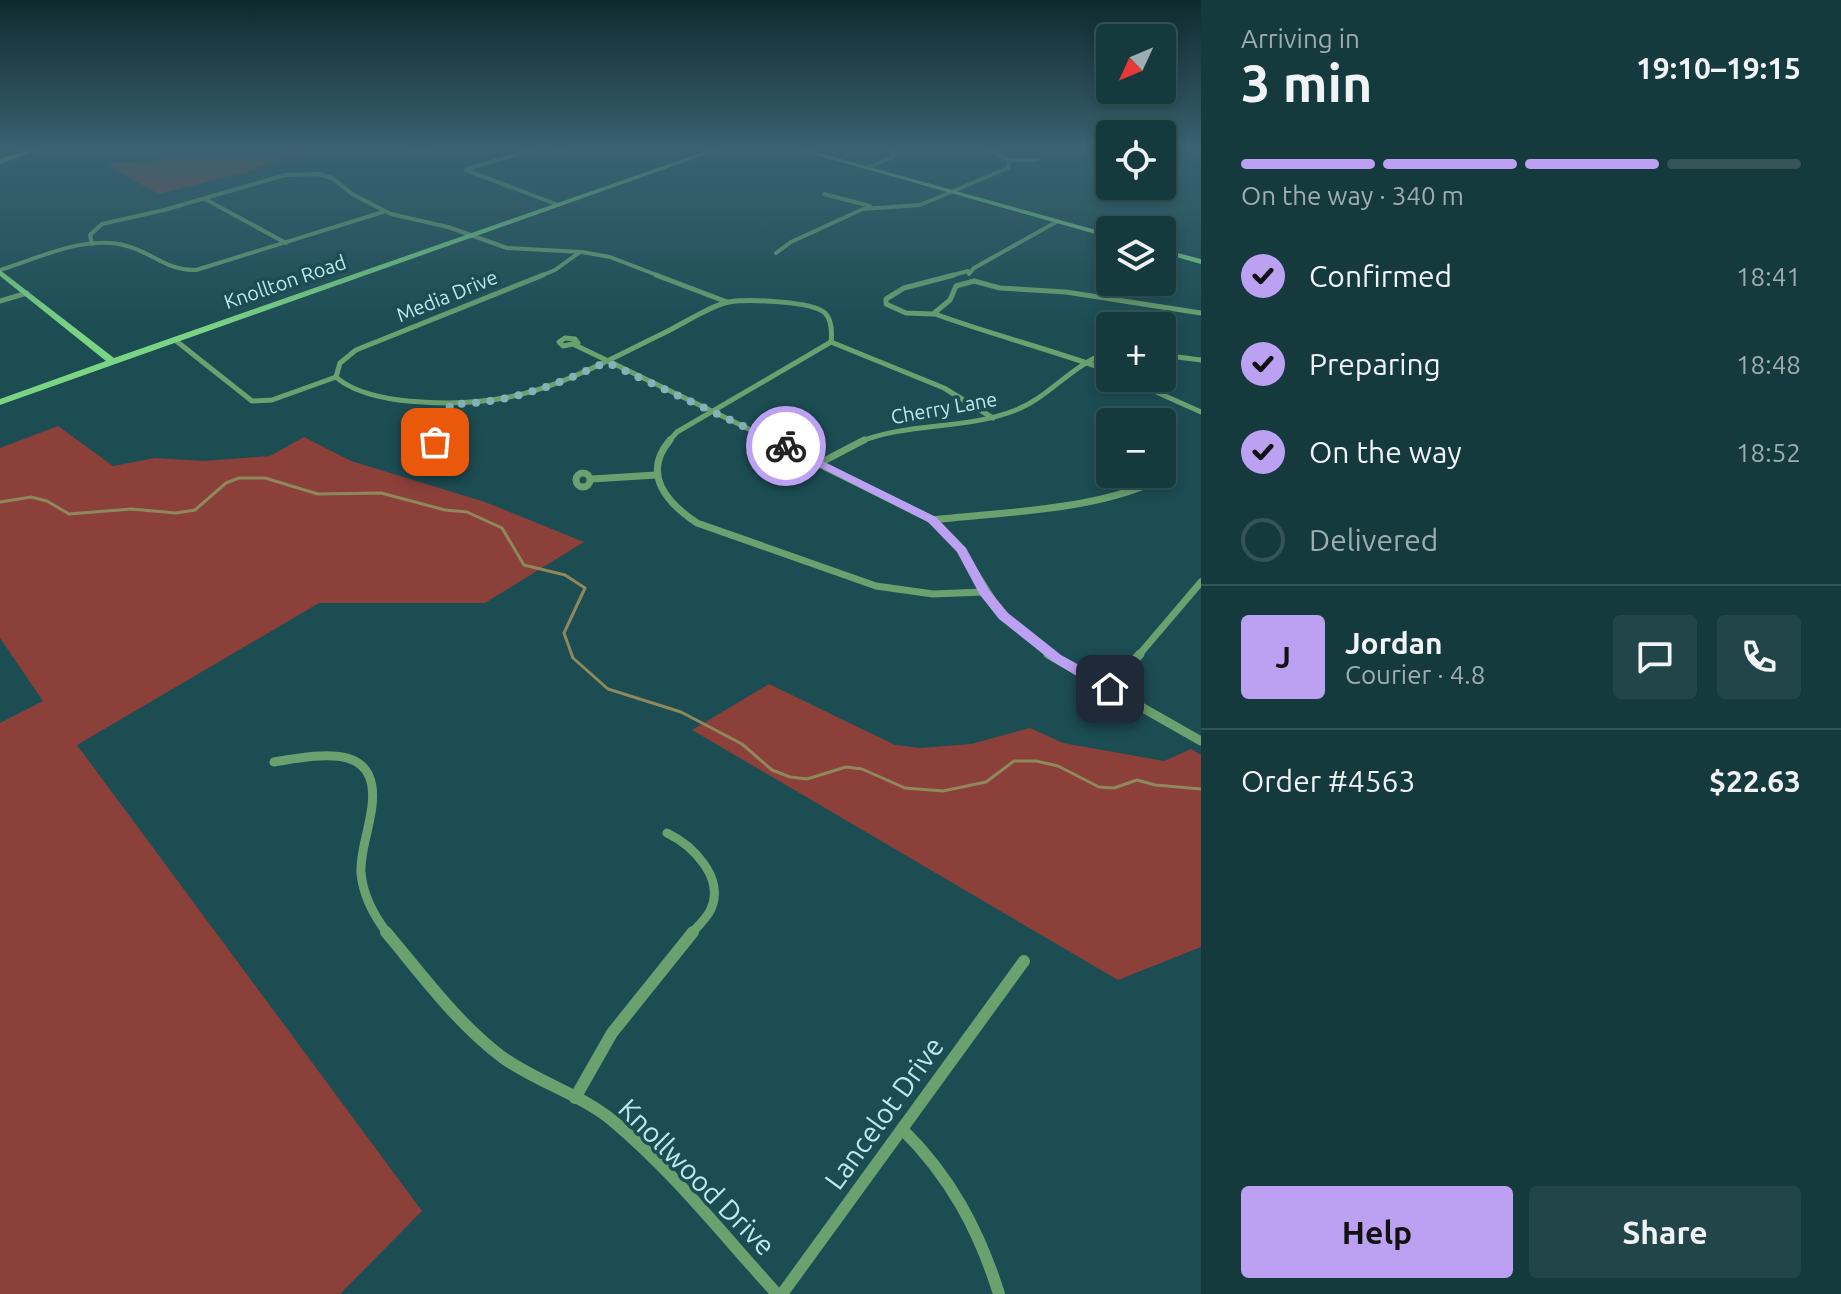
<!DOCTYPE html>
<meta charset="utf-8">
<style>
body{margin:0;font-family:Ubuntu,sans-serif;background:#224549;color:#f1f3f6;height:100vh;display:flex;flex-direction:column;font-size:30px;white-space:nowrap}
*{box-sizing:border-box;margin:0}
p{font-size:26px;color:#9dadb0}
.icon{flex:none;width:44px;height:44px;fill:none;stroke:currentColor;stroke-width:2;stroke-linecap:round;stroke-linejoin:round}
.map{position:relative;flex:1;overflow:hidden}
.sheet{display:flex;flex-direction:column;background:#153a3e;width:640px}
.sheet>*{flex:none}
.needle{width:52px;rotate:226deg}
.tools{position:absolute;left:1096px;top:24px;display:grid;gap:16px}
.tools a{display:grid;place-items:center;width:80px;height:80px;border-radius:8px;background:#153a3e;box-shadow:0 4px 12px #0003,0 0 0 2px #345458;font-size:40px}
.pin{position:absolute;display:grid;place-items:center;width:68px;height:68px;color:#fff;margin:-34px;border-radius:16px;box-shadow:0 4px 12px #0006}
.courier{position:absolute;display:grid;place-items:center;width:80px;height:80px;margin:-40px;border:6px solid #bca0f2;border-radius:50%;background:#fff;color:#222;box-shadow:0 2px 10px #0007}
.head em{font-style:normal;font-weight:700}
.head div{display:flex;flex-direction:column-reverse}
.head{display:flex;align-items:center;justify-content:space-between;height:136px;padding:0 40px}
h1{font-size:52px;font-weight:700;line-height:60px}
.bar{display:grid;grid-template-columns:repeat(4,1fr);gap:12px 8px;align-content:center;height:96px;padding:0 40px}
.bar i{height:10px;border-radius:6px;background:#345458}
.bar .current{background:#bca0f2}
.bar p{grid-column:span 4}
.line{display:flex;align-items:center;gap:20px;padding:0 40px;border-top:2px solid #345458}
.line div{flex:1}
.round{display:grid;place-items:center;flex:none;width:84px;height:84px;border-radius:8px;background:#224549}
ol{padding:0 40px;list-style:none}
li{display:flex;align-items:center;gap:24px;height:88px}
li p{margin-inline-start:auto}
li .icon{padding:8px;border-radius:50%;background:#bca0f2;color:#111;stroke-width:4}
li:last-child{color:#9dadb0}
li i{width:44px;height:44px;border:4px solid #345458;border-radius:50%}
.cta{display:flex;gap:16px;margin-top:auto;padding:16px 40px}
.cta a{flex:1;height:92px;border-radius:8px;background:#bca0f2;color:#111;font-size:32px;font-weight:700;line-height:92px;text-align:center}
.cta a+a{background:#224549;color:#f1f3f6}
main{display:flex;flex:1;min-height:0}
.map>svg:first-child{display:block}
.green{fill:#8b403a}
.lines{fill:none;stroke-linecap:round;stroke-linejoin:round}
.stream{stroke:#8e885b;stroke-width:3}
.street-far4{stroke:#6aa16f;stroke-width:4}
.street-far3{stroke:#6aa16f;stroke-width:5}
.street-far2{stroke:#6aa16f;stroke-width:7}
.street-far1{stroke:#6aa16f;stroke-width:9}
.street{stroke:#6aa16f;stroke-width:12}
.secondary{fill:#7ad484;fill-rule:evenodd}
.primary{fill:#85fb93;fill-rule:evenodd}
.route{fill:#bca0f2}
.done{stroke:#85b2b8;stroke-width:8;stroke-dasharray:0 14.4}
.labels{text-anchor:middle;stroke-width:7;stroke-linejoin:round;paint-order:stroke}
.far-street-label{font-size:20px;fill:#bee8ee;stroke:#1c4d53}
.near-street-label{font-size:28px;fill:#bee8ee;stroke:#1c4d53}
</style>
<main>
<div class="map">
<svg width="1201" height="1294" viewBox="0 0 1201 1294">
<rect width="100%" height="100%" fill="#1c4d53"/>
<!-- green -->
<g class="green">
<path d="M116 149 157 154 172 149H345L335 156 278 159 251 171 159 194 106 165C127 155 136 170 162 159L114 151Z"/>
<polygon points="58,426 113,466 155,458 204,461 270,456 304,437 351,461 485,502 584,542 485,603 319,603 77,745 422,1211 340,1294 0,1294 0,723 43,701 0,638 0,448"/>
<polygon points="769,684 895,745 921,748 971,744 1030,728 1063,743 1164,761 1191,749 1201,755 1201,947 1118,980 692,730"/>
</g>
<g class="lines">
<!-- stream -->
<polyline class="stream" points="0,502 31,497 47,501 69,514 131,509 176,513 195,510 226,483 239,478 265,478 318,494 381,493 445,510 467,512 502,528 524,565 565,575 585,588 564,633 573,658 608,689 681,712 742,744 772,770 790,777 807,779 846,767 862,769 905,788 943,791 986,782 1014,761 1036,761 1058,766 1099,787 1114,788 1137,780 1155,785 1201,789"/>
<!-- street-far4 -->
<g class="street-far4">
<polyline points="413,149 427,149"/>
<polyline points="551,149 567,154"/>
<polyline points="988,149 1009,160"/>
<polyline points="1009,160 1037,160"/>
<polyline points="867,168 893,157 895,149"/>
<polyline points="467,169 534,149"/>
<polyline points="466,170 558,205"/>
<polyline points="824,194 870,206"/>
<polyline points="205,199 286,243"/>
<polyline points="92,244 90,235 102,224 164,210 285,175 318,174 332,178 352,194 391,214 448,227 507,248 582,252 610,257 662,277"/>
<polyline points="776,253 791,242 863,209 920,205 1008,168 1009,160"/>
<path d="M0 270C39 258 85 234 127 246 153 253 167 271 196 270L383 212"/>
<polyline points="969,274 974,268 1058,221"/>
<polyline points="538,277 555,270 580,252"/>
<polyline points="946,277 968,271"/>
</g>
<!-- street-far3 -->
<g class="street-far3">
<polyline points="656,275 727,302"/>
<polyline points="954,275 904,288 886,299 886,304 906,313 933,314 950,300 956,286 974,281"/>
<polyline points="974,281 1000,288 1066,292 1201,313"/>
<polyline points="1111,282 1111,298"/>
<polyline points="0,301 27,293"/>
<path d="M935 314C993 335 1052 350 1110 371"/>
<polygon points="565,338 575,339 578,343 563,346 559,342"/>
<polyline points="175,340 252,401 272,400 336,377"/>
<polyline points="575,345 776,442"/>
<polyline points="1162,355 1201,360"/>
<path d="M336 377C356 395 396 401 422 402 525 409 575 376 664 333 681 325 711 305 729 302 748 299 812 301 825 313 832 320 832 333 831 342L944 388 993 418"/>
<polyline points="336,377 340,363 356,350 543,275"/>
<polyline points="1125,378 1201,412"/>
<polyline points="447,434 450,404"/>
<polyline points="436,442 440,435 451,434 456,439 453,442"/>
<polyline points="668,442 677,432 831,342"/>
<path d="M859 442C909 422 966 430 1016 410 1051 396 1073 363 1110 352"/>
</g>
<!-- street-far2 -->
<g class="street-far2">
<polyline points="436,440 440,445 451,444 455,440"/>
<path d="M670 440C641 474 667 503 697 523L876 586 933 594 984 592"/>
<polyline points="771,440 932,520 959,547 1003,616 1051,656"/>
<polyline points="820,463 864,440"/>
<circle cx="583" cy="480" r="7"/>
<polyline points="1148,474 1145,478 1151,483 1165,482 1154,474"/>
<polyline points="592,479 656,475"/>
<path d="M932 520C1001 512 1087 511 1151 483"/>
<polyline points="1138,656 1201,582"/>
</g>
<!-- street-far1 -->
<g class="street-far1">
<polyline points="1048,654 1201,741"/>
<polyline points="1110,689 1140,654"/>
<path d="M274 762C326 753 386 742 370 818 367 836 360 854 361 873 363 896 374 916 388 934"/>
<path d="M667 833C692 845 725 877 711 909 707 918 697 927 691 934"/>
</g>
<!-- street -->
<g class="street">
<path d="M386 932C422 975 457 1023 502 1057 537 1082 580 1094 613 1121 674 1172 724 1236 777 1294"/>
<polyline points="575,1098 612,1033 693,932"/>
<path d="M902 1129C950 1176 979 1230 999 1294"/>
<polyline points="782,1294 1024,961"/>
</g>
<!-- secondary -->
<g class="secondary">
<polygon points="712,149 721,149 0,405 0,399 106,361 0,276 0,270 114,358"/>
<polygon points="795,149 805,149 1110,234 1110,238"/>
<polygon points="1162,249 1201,259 1201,264 1162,253"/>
</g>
<!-- primary -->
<polygon class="primary" points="30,149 41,149 0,164 0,159"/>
</g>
<!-- sky -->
<linearGradient id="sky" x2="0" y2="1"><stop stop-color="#0f2a2e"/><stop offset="0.45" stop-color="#3a6271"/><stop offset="1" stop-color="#3a6271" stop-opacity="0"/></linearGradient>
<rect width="1201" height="330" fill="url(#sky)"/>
<!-- route -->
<polygon class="route" points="786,443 936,517 966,548 989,590 1008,613 1061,655 1115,685 1115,693 1105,693 1052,661 999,619 980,595 957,552 928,522 782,448 781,446"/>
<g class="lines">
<!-- done -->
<path class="done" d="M435 442 437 437 447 434 450 404C507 404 555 386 606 362L786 446"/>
</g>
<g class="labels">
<!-- far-street labels -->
<g class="far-street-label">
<text transform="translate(285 282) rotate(-19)" y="7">Knollton Road</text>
<text transform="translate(447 296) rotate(-22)" y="7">Media Drive</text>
<text transform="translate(944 408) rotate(-10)" y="7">Cherry Lane</text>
</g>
<!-- near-street labels -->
<g class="near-street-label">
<text transform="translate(884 1113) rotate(-54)" y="10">Lancelot Drive</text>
<text transform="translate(697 1177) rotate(45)" y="10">Knollwood Drive</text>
</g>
</g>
</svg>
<div class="tools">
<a><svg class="needle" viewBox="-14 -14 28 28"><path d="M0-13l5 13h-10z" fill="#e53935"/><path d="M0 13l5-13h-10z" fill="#9dadb0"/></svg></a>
<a><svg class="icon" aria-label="locate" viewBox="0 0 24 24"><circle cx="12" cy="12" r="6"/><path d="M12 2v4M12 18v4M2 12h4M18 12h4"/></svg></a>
<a><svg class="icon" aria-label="layers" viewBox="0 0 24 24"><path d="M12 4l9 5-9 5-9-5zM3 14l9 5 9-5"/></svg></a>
<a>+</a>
<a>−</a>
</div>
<div class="pin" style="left:435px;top:442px;background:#ea580c"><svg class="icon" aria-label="bag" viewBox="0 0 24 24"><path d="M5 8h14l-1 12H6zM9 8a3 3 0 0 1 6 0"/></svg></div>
<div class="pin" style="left:1110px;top:689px;background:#1f2937"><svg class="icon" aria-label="home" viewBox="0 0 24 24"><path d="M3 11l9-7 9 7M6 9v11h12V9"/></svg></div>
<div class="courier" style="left:786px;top:446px"><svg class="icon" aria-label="bike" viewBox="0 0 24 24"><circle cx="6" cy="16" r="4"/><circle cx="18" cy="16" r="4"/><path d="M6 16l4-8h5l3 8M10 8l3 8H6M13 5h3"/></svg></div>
</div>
<section class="sheet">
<div class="head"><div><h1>3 min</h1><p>Arriving in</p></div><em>19:10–19:15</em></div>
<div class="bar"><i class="current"></i><i class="current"></i><i class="current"></i><i></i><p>On the way · 340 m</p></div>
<ol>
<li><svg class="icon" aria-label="check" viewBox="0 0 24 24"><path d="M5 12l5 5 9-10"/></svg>Confirmed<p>18:41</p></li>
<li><svg class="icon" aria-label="check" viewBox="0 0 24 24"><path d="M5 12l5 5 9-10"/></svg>Preparing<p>18:48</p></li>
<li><svg class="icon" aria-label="check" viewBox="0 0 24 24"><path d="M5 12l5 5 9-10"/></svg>On the way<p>18:52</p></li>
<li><i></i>Delivered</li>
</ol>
<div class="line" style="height:144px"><b class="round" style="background:#bca0f2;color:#111">J</b><div><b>Jordan</b><p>Courier · 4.8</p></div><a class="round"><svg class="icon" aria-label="chat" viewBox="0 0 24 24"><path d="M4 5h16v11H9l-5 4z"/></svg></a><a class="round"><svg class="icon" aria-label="phone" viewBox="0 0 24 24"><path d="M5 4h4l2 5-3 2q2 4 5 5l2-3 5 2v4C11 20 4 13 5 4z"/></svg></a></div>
<div class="line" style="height:104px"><div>Order #4563</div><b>$22.63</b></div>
<div class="cta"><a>Help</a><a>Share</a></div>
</section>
</main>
